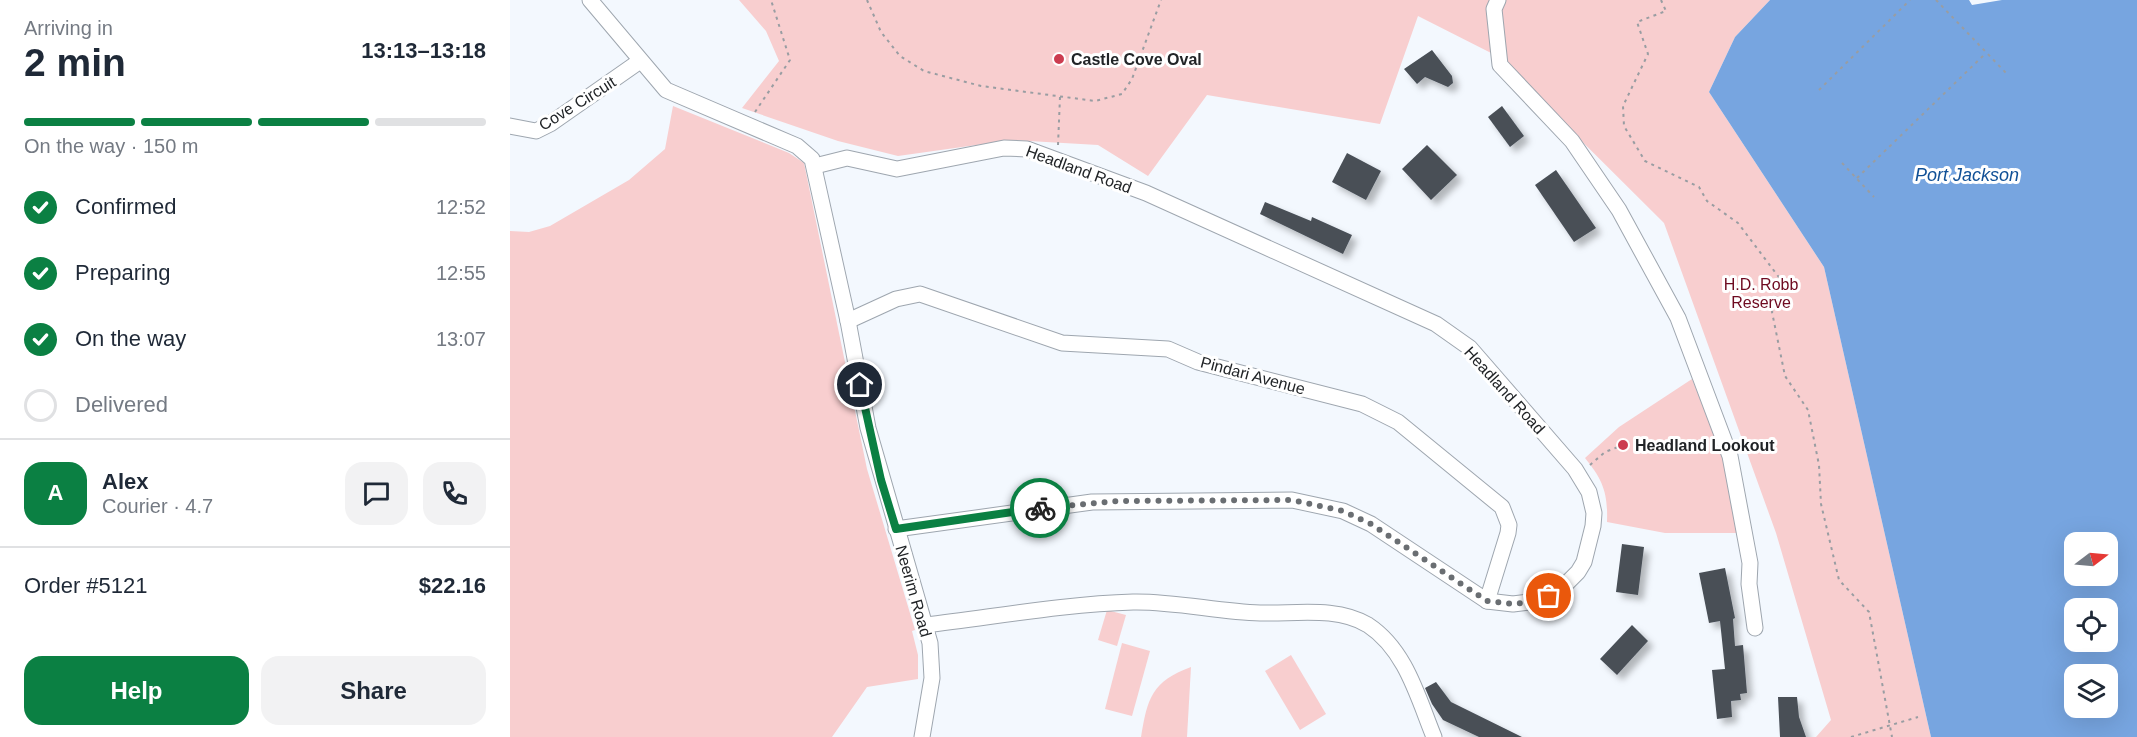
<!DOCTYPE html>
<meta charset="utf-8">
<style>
body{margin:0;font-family:Arial,sans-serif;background:#f2f2f3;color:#1f2937;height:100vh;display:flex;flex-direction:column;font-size:22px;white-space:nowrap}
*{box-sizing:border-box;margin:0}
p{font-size:20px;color:#747a83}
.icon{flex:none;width:33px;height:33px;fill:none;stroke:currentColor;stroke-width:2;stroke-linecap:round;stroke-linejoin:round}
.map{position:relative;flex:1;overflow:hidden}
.drawer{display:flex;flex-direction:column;background:#fff;width:510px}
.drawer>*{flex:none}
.needle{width:39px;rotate:74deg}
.fabs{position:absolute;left:1554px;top:532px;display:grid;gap:12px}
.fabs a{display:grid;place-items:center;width:54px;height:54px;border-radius:12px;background:#fff;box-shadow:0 6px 24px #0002;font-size:30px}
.pin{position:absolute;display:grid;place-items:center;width:51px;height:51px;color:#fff;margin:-26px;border:3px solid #fff;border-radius:50%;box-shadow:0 2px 6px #0007}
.courier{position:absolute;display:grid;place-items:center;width:60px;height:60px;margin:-30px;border:4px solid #0b8043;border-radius:50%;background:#fff;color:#222;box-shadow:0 2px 8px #0007}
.headline em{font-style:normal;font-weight:600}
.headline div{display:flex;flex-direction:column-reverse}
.headline{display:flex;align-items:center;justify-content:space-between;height:102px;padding:0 24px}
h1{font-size:39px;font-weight:600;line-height:45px}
.bar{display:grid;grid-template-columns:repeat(4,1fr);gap:9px 6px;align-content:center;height:72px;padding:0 24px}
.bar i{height:8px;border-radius:4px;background:#e0e1e3}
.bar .selected{background:#0b8043}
.bar p{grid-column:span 4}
.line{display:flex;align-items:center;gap:15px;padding:0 24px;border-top:2px solid #e0e1e3}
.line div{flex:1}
.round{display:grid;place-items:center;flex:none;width:63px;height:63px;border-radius:18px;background:#f2f2f3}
ol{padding:0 24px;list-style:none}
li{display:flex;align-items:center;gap:18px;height:66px}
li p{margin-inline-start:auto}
li .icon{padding:6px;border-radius:50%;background:#0b8043;color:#fff;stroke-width:4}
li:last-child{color:#747a83}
li i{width:33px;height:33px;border:3px solid #e0e1e3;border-radius:50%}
.button{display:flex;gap:12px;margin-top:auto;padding:12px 24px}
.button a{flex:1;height:69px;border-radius:18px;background:#0b8043;color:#fff;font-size:24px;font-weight:600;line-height:69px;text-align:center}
.button a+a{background:#f2f2f3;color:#1f2937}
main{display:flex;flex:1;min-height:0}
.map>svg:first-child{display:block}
.green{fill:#f8cecf}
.water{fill:#77a5e0;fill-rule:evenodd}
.building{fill:#484f57;filter:url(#shadow)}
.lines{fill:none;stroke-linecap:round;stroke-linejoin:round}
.minor-casing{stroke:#9ea6af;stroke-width:17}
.path{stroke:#999da2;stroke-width:2;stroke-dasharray:3 4.5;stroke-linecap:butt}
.minor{stroke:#fff;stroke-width:15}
.done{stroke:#6a6e72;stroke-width:6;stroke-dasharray:0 10.8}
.route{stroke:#0b8043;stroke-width:8}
.poi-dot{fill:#cc3c50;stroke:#fff;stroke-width:2}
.labels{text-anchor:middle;stroke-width:6;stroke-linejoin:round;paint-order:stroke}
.poi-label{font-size:16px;font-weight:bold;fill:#212427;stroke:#fff;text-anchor:start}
.street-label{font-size:16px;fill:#212427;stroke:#fff}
.park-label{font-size:16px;fill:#6e0a20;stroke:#fff}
.water-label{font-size:18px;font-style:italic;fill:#105096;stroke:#fff}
</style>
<main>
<section class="drawer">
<div class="headline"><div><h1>2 min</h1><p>Arriving in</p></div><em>13:13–13:18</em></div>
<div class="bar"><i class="selected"></i><i class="selected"></i><i class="selected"></i><i></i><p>On the way · 150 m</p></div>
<ol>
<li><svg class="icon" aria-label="check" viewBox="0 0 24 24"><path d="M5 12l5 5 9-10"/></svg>Confirmed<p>12:52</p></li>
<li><svg class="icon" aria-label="check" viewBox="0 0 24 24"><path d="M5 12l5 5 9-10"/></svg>Preparing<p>12:55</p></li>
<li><svg class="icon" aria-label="check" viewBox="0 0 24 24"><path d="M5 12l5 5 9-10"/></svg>On the way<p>13:07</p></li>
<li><i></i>Delivered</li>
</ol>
<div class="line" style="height:108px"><b class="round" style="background:#0b8043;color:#fff">A</b><div><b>Alex</b><p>Courier · 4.7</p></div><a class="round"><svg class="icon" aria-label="chat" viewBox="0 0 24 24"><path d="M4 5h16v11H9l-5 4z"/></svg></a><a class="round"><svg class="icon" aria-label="phone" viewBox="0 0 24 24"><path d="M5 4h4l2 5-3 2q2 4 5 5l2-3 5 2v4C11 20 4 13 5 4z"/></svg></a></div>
<div class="line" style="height:78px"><div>Order #5121</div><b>$22.16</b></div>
<div class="button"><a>Help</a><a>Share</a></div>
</section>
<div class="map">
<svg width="1627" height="737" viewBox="0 0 1627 737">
<defs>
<filter id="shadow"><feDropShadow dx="5.5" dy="5.5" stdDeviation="3" flood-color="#0004"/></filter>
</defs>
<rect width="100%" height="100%" fill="#f3f8fe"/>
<!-- green -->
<g class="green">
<polygon points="229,0 1260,0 1225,37 1199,92 1314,267 1421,737 1306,737 1321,720 1266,533 1154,223 985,55 908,16 870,124 697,95 638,176 588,145 502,140 388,156 328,141 232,108 269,61 256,31"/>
<polygon points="163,106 279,153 294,163 357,469 405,630 402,631 408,655 408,679 357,687 322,737 0,737 0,231 19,232 40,226 119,180 155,149"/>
<path d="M1182 379 1214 460 1228 533H1155L1097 522C1098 493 1093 480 1075 458L1109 427Z"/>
<polygon points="597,610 616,615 607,646 588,640"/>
<polygon points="612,643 640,651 622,716 595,709"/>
<polygon points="781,655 816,714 790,730 755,671"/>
<path d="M681 667 677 737H631C637 699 642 681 681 667Z"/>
</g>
<!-- water -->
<path class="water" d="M1260 0H1459L1462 5 1492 0H1627V737H1421L1314 267 1199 92 1225 37ZM1564 543H1598V576H1564ZM1564 609H1598V642H1564ZM1564 675H1598V708H1564Z"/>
<!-- building -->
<g class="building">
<polygon points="922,50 942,76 943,83 938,87 915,77 907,84 894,69"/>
<polygon points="992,106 1014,136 1000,147 978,117"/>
<polygon points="917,145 947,175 921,200 892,169"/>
<polygon points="837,153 871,171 856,200 822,182"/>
<polygon points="1046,170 1086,228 1064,242 1025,185"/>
<polygon points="755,202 801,221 802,217 842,235 833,254 750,214"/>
<polygon points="1112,544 1134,547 1128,595 1106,592"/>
<polygon points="1215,568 1225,618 1223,619 1225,646 1233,645 1237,693 1230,694 1231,700 1221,701 1222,717 1207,719 1202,670 1215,669 1210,621 1199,623 1189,573"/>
<polygon points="1122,625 1138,641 1107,675 1090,659"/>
<polygon points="926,682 941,702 1012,737 969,737 933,720 922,704 915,688"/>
<polygon points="1268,697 1287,697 1289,717 1296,737 1270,737"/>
</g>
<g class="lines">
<defs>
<g id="minor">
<polyline points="80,0 156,90 287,146 302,159 338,321 358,428 420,643 422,678 412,737"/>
<polyline points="988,0 984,9 990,65 1062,141 1109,210 1168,318 1220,456 1240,563 1239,584 1245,628"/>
<polyline points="0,126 26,131 40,124 130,61"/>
<polyline points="305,166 337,158 387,169 494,148 517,149 636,193 926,324 960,348 1065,469 1079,492 1084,513 1083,526 1074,562 1068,572 1050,590 1027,601 1003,604 977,601 861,524 833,511 782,500 582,502 386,529"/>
<polyline points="338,321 386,299 410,294 552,343 658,349 688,362 852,404 888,422 992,507 999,525 998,533 977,601"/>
<path d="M415 625C484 617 554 604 623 602 664 601 709 612 750 613 785 614 827 606 858 625 896 650 908 698 924 737"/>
</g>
</defs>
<!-- minor casing -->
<use href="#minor" class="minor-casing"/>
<!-- path -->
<g class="path">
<polyline points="357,0 371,32 390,56 414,71 471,86 585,101 612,94 622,79 651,0"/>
<polyline points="1151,0 1156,11 1127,22 1138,54 1113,106 1114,126 1135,161 1189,187 1197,201 1228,223 1271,280 1262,312 1275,376 1298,410 1309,465 1311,504 1329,580 1359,612 1382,737"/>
<polyline points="1426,0 1497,74"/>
<polyline points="1309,90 1400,0"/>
<polyline points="245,112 280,60 261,0"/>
<polyline points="548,145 550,97"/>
<polyline points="1332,163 1364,197"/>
<polyline points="1347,178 1476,53"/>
<polyline points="1080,465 1095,452 1113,445"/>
<polyline points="1341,737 1408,717"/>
</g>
<!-- minor -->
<use href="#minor" class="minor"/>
</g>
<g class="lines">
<!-- done -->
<polyline class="done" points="530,508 609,501 782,500 833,511 861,524 977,601 1003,604 1028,601 1039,596"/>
<!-- route -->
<polyline class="route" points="350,385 371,480 386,529 530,508"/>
</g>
<!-- markers -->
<g class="poi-dot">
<circle cx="549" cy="59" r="6"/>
<circle cx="1113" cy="445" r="6"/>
</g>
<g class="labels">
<!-- poi labels -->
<g class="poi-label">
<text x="561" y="65">Castle Cove Oval</text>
<text x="1125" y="451">Headland Lookout</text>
</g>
<!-- street labels -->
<g class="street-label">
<text transform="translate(67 103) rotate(-32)" y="6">Cove Circuit</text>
<text transform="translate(569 169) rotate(20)" y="6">Headland Road</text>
<text transform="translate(743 375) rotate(15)" y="6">Pindari Avenue</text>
<text transform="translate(995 390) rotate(48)" y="6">Headland Road</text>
<text transform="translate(404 591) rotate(74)" y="6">Neerim Road</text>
</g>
<!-- park labels -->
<g class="park-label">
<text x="1251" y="290">H.D. Robb<tspan x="1251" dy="18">Reserve</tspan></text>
</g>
<!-- water labels -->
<g class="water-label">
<text x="1457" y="181">Port Jackson</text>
</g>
</g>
</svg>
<div class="fabs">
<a><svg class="needle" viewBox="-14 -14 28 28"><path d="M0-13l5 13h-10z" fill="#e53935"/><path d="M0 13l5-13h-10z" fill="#747a83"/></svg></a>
<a><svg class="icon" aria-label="locate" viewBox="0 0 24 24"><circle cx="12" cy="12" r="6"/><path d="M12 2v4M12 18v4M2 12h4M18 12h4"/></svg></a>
<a><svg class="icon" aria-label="layers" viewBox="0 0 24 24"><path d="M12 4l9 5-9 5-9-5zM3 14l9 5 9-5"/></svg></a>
</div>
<div class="pin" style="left:1039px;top:596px;background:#ea580c"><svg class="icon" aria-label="bag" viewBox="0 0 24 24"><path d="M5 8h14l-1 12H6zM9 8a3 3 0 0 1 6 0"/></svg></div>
<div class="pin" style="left:350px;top:385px;background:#1f2937"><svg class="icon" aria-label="home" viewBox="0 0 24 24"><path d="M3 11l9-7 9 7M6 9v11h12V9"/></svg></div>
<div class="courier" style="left:530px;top:508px"><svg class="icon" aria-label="bike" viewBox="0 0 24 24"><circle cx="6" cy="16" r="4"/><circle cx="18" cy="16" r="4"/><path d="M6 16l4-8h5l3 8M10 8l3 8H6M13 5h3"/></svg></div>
</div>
</main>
